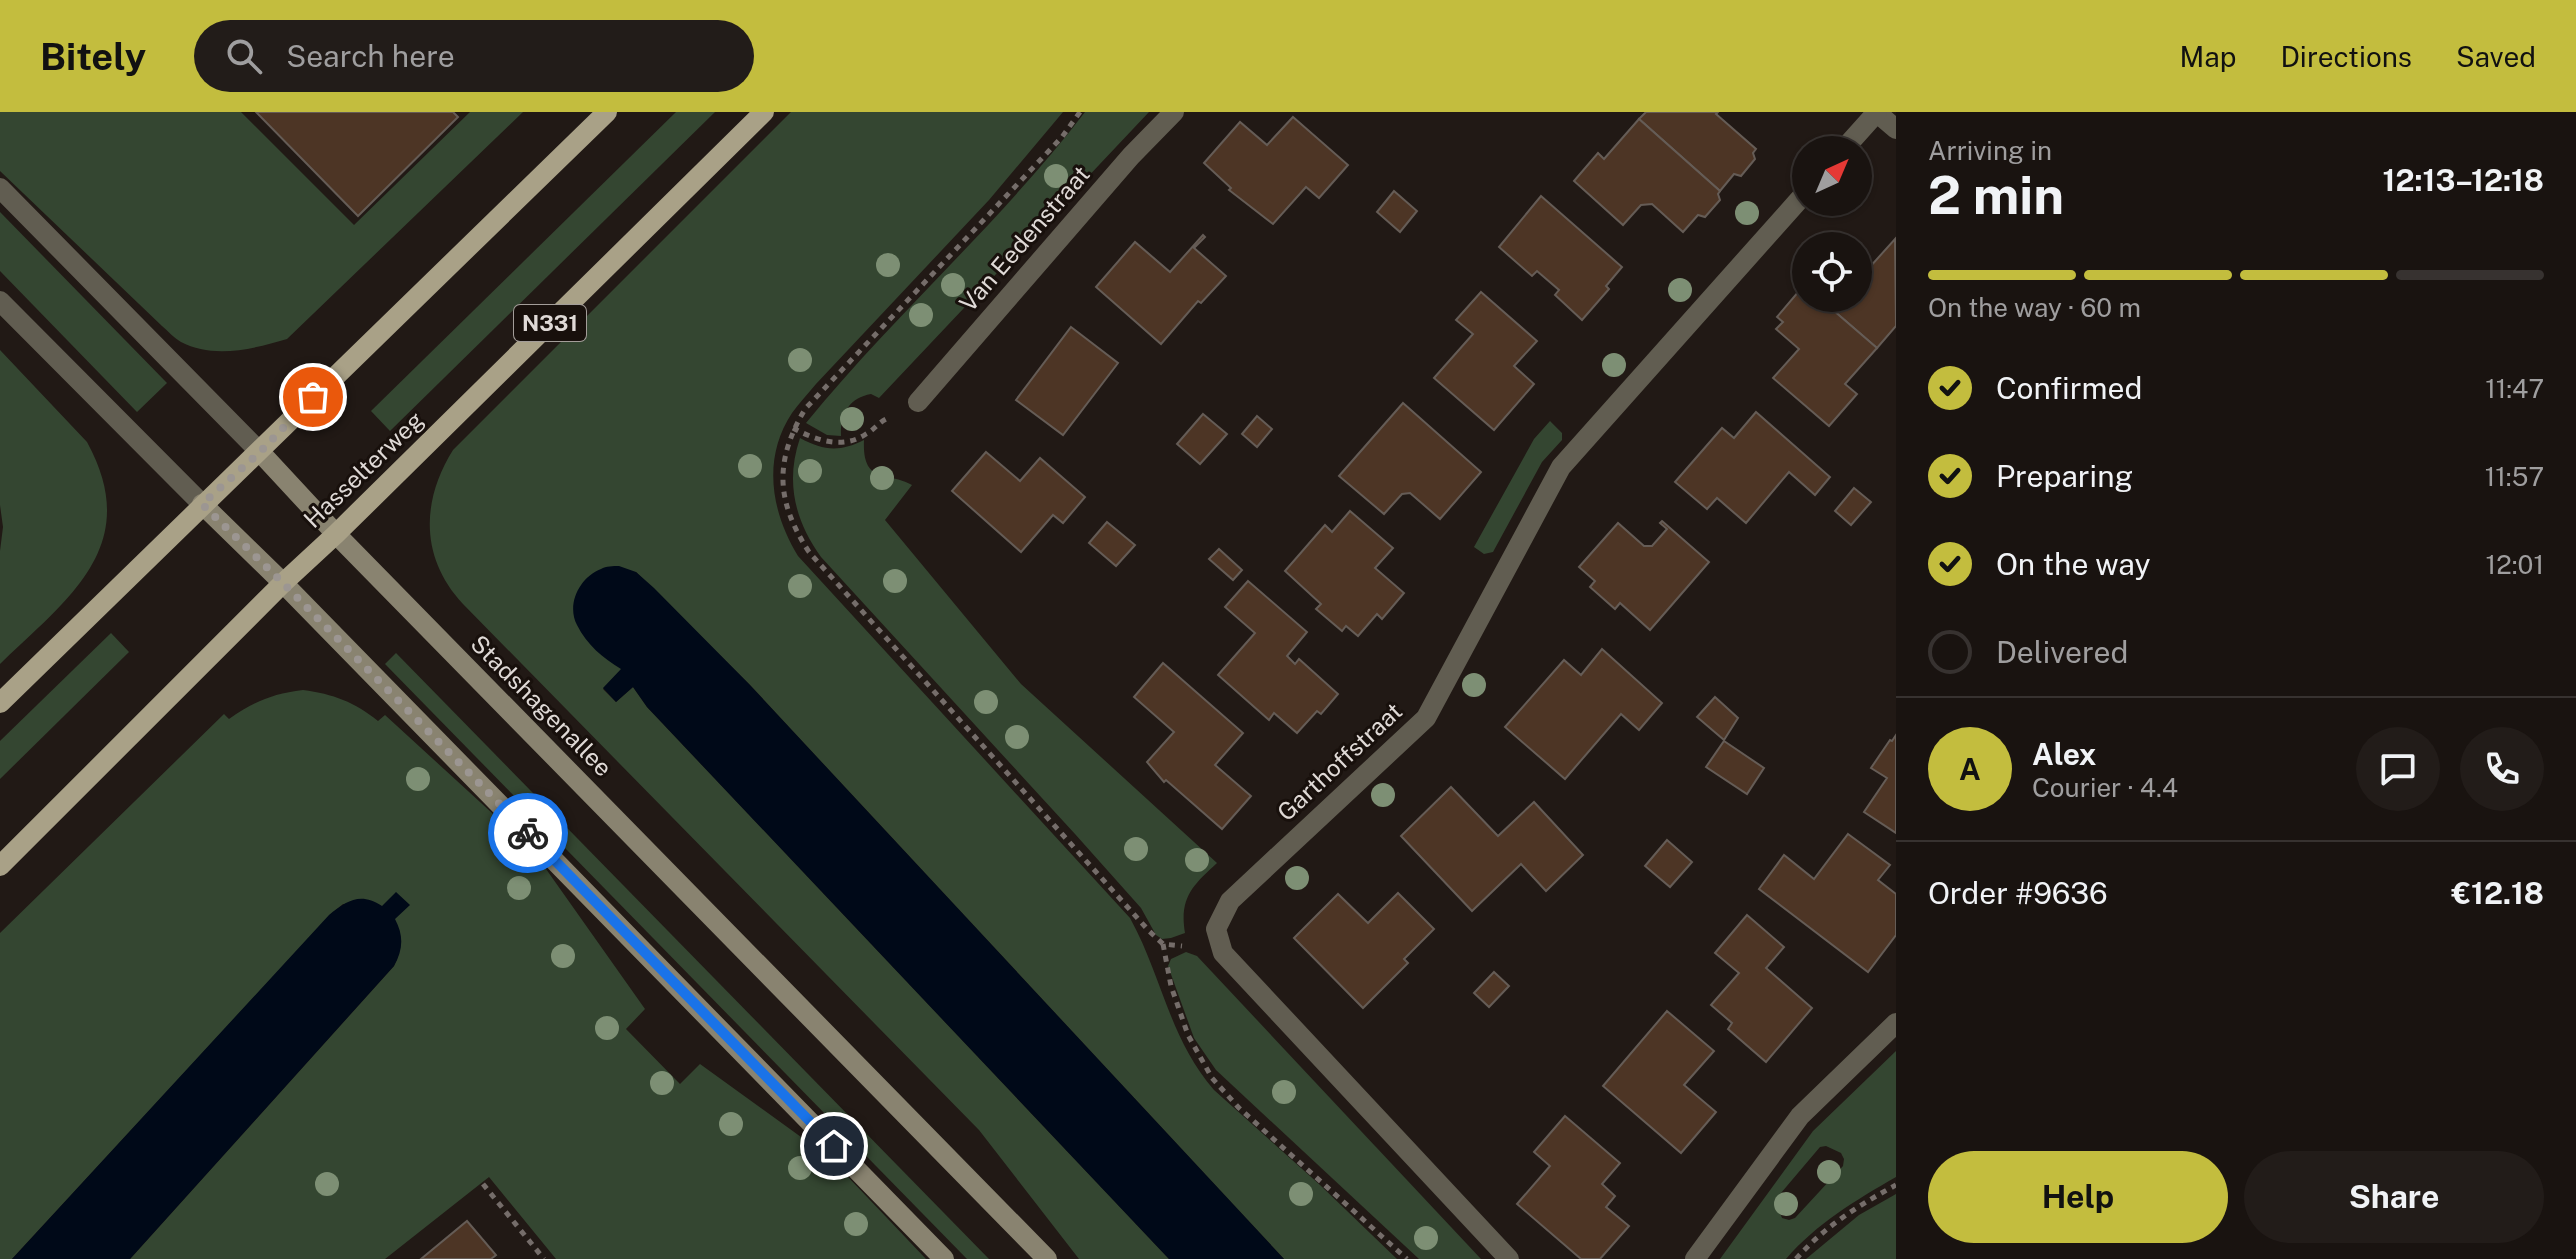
<!DOCTYPE html>
<meta charset="utf-8">
<style>
body{margin:0;font-family:"Public Sans",sans-serif;background:#221c19;color:#f1f3f6;height:100vh;display:flex;flex-direction:column;font-size:30px;white-space:nowrap}
*{box-sizing:border-box;margin:0}
p{font-size:26px;color:#9f9e9f}
.icon{flex:none;width:44px;height:44px;fill:none;stroke:currentColor;stroke-width:2;stroke-linecap:round;stroke-linejoin:round}
.map{position:relative;flex:1;overflow:hidden}
.sheet{display:flex;flex-direction:column;background:#191310;width:680px}
.sheet>*{flex:none}
.needle{width:52px;rotate:44deg}
.buttons{position:absolute;left:1792px;top:24px;display:grid;gap:16px}
.buttons a{display:grid;place-items:center;width:80px;height:80px;border-radius:50%;background:#191310;box-shadow:0 2px 6px #0004,0 0 0 2px #373230;font-size:40px}
.pin{position:absolute;display:grid;place-items:center;width:68px;height:68px;color:#fff;margin:-34px;border:4px solid #fff;border-radius:50%;box-shadow:0 2px 8px #0007}
.courier{position:absolute;display:grid;place-items:center;width:80px;height:80px;margin:-40px;border:6px solid #1a73e8;border-radius:50%;background:#fff;color:#222;box-shadow:0 2px 10px #0007}
.head em{font-style:normal;font-weight:700}
.head div{display:flex;flex-direction:column-reverse}
.head{display:flex;align-items:center;justify-content:space-between;height:136px;padding:0 32px}
h1{font-size:52px;font-weight:700;line-height:60px}
.bar{display:grid;grid-template-columns:repeat(4,1fr);gap:12px 8px;align-content:center;height:96px;padding:0 32px}
.bar i{height:10px;border-radius:6px;background:#373230}
.bar .on{background:#c3bd3e}
.bar p{grid-column:span 4}
.line{display:flex;align-items:center;gap:20px;padding:0 32px;border-top:2px solid #373230}
.line div{flex:1}
.round{display:grid;place-items:center;flex:none;width:84px;height:84px;border-radius:42px;background:#221c19}
ol{padding:0 32px;list-style:none}
li{display:flex;align-items:center;gap:24px;height:88px}
li p{margin-inline-start:auto}
li .icon{padding:8px;border-radius:50%;background:#c3bd3e;color:#111;stroke-width:4}
li:last-child{color:#9f9e9f}
li i{width:44px;height:44px;border:4px solid #373230;border-radius:50%}
.cta{display:flex;gap:16px;margin-top:auto;padding:16px 32px}
.cta a{flex:1;height:92px;border-radius:48px;background:#c3bd3e;color:#111;font-size:32px;font-weight:700;line-height:92px;text-align:center}
.cta a+a{background:#221c19;color:#f1f3f6}
header{display:flex;align-items:center;gap:48px;box-sizing:border-box;height:112px;padding:0 40px;background:#c3bd3e;color:#111}
header strong{font-size:38px}
nav{display:flex;gap:44px;margin-inline-start:auto;font-size:28px}
.search{width:560px;height:72px;background:#221c19;display:flex;align-items:center;gap:20px;box-sizing:border-box;padding:0 28px;border-radius:44px;color:#9f9e9f;font-size:30px}
main{display:flex;flex:1;min-height:0}
.map>svg:first-child{display:block}
.green{fill:#344631;fill-rule:evenodd}
.water{fill:#000918}
.building{fill:#4d3525;stroke:#655c56;stroke-width:2}
.lines{fill:none;stroke-linecap:round;stroke-linejoin:round}
.path{stroke:#756d6a;stroke-width:5;stroke-dasharray:6 6;stroke-linecap:butt}
.minor{stroke:#615d51;stroke-width:20}
.secondary{stroke:#898370;stroke-width:20}
.primary{stroke:#a9a187;stroke-width:20}
.tree{fill:#7d8f74}
.done{stroke:#9c9692;stroke-width:8;stroke-dasharray:0 14.4}
.route{stroke:#1a73e8;stroke-width:10}
.labels{text-anchor:middle;stroke-width:6;stroke-linejoin:round;paint-order:stroke}
.shield{fill:#18100c;stroke:#a39d99;stroke-width:2}
.shield-label{font-size:22px;font-weight:bold;fill:#dfd9d6}
.street-label{font-size:24px;fill:#dfd9d6;stroke:#18100c}
</style>
<header>
<strong>Bitely</strong>
<div class="search"><svg class="icon" aria-label="search" viewBox="0 0 24 24"><circle cx="10" cy="10" r="6"/><path d="M15 15l6 6"/></svg>Search here</div>
<nav><a>Map</a><a>Directions</a><a>Saved</a></nav>
</header>
<main>
<div class="map">
<svg width="1896" height="1147" viewBox="0 0 1896 1147">
<rect width="100%" height="100%" fill="#211915"/>
<!-- green -->
<g class="green">
<path d="M0 0H241L354 113 470 0H523L287 227C254 237 213 247 181 230 174 226 168 219 162 214L0 59Z"/>
<polygon points="676,0 715,0 390,319 371,299"/>
<path d="M791 0H1063L989 88 816 272C808 282 799 291 792 301 762 346 771 400 798 444L1130 806C1162 864 1169 926 1214 978L1320 1073 1397 1147H1284L749 572 636 460 621 558 603 577 616 590 633 575 647 595 1169 1147H1079L979 1018 463 492C420 446 421 389 453 338Z"/>
<path d="M1085 0H1149L879 286 871 282C849 286 840 302 841 324L827 323 806 311C894 203 1000 111 1085 0Z"/>
<polygon points="0,100 167,271 137,300 0,159"/>
<path d="M0 238 87 330C144 434 68 486 0 552V439L3 415 0 393Z"/>
<polygon points="1550,309 1562,321 1562,328 1542,350 1493,440 1484,442 1474,435 1534,327"/>
<path d="M800 326C824 339 840 340 864 328 862 373 887 359 912 373L885 408 1021 572 1217 751C1193 773 1179 786 1185 821L1171 826 1162 827 1156 823 1141 796 1075 722 821 445C795 409 785 370 800 326Z"/>
<polygon points="111,521 129,540 0,667 0,629"/>
<polygon points="396,541 989,1147 967,1147 385,552"/>
<path d="M303 578C333 582 355 590 378 609L385 603 492 701 546 757 645 897 626 917 680 972 700 952 830 1046 926 1147H556L489 1065 385 1147H130L394 854C406 830 400 813 382 794L343 792 330 803 12 1147H0V821L224 602 229 607C255 589 272 582 303 578Z"/>
<polygon points="1186,840 1197,844 1481,1147 1419,1147 1216,958 1194,926 1168,854 1171,847"/>
<path d="M1896 939V1065C1856 1088 1816 1112 1786 1147H1720L1813 1019ZM1826 1034 1841 1041 1844 1047 1843 1054 1795 1106 1789 1108 1782 1106 1776 1091 1781 1081 1820 1035Z"/>
<polygon points="1896,1082 1896,1147 1806,1147 1859,1103"/>
</g>
<!-- water -->
<g class="water">
<path d="M619 454 636 460 654 476 749 572 1284 1147H1169L647 595 633 575 616 590 603 576 621 557C603 546 587 533 577 513 566 492 580 465 601 457 606 454 613 454 619 454Z"/>
<path d="M396 780 410 793 395 807C404 824 403 838 394 854L130 1147H12L329 803C347 788 361 780 382 794Z"/>
</g>
<!-- building -->
<g class="building">
<polygon points="256,0 453,0 458,5 358,104"/>
<polygon points="1646,0 1718,0 1716,2 1756,37 1753,41 1755,47 1741,64 1734,62 1720,79 1639,7"/>
<polygon points="1293,5 1348,53 1319,86 1306,75 1273,112 1229,78 1231,76 1204,51 1240,10 1267,33"/>
<polygon points="1639,7 1720,79 1718,82 1720,88 1705,105 1698,103 1683,120 1652,92 1641,93 1623,113 1574,69 1598,41 1604,47"/>
<polygon points="1394,79 1417,99 1400,120 1377,100"/>
<polygon points="1541,84 1622,155 1606,174 1609,177 1582,208 1555,183 1559,178 1537,159 1532,164 1499,135"/>
<polygon points="1203,123 1205,125 1194,136 1226,164 1201,191 1198,189 1161,232 1096,175 1135,130 1170,160"/>
<polygon points="1895,127 1896,214 1877,236 1819,186 1858,186 1858,147 1869,156"/>
<polygon points="1799,179 1806,186 1819,186 1877,236 1845,272 1857,282 1829,314 1773,266 1799,237 1776,217 1783,210 1777,205"/>
<polygon points="1481,180 1537,229 1514,254 1534,272 1494,318 1434,266 1473,222 1456,208"/>
<polygon points="1071,215 1118,251 1063,323 1016,288"/>
<polygon points="1403,291 1481,360 1440,407 1410,381 1402,382 1384,402 1339,364"/>
<polygon points="1756,300 1830,365 1815,383 1789,360 1746,411 1717,386 1707,397 1675,370 1722,316 1734,326"/>
<polygon points="1203,302 1227,322 1200,352 1177,332"/>
<polygon points="1257,304 1272,317 1257,335 1242,322"/>
<polygon points="986,340 1020,369 1040,346 1085,385 1063,411 1053,403 1021,440 952,379"/>
<polygon points="1854,376 1871,390 1851,413 1835,399"/>
<polygon points="1350,399 1393,436 1375,456 1404,481 1382,507 1377,502 1358,524 1346,514 1342,519 1316,497 1321,492 1285,459 1325,413 1332,420"/>
<polygon points="1662,409 1709,450 1650,518 1620,491 1615,497 1590,475 1595,469 1579,455 1618,411 1644,434 1652,434 1667,417 1660,411"/>
<polygon points="1107,410 1135,433 1116,454 1089,431"/>
<polygon points="1219,437 1242,458 1233,468 1209,447"/>
<polygon points="1248,469 1307,520 1287,544 1295,552 1299,547 1338,582 1321,602 1317,599 1297,621 1274,601 1269,608 1218,563 1255,521 1225,495"/>
<polygon points="1602,537 1662,591 1639,618 1621,602 1565,667 1505,615 1564,548 1581,563"/>
<polygon points="1163,551 1243,621 1215,653 1251,684 1222,717 1166,668 1164,670 1147,650 1174,620 1134,585"/>
<polygon points="1715,585 1738,606 1724,628 1697,605"/>
<polygon points="1896,623 1896,721 1864,700 1887,666 1871,656 1890,628 1892,629"/>
<polygon points="1724,629 1764,656 1747,682 1706,655"/>
<polygon points="1451,675 1498,724 1534,690 1583,743 1546,779 1521,752 1472,799 1401,724"/>
<polygon points="1848,722 1890,753 1878,768 1896,782 1896,823 1868,860 1759,777 1784,743 1814,767"/>
<polygon points="1667,728 1692,750 1670,775 1645,754"/>
<polygon points="1398,781 1434,817 1404,847 1408,851 1363,896 1294,826 1338,782 1368,811"/>
<polygon points="1747,803 1784,835 1766,856 1812,896 1766,950 1728,917 1732,911 1711,893 1739,861 1715,841"/>
<polygon points="1494,860 1509,874 1489,895 1474,881"/>
<polygon points="1667,899 1714,939 1684,973 1716,1000 1681,1041 1603,974"/>
<polygon points="1565,1004 1620,1051 1602,1072 1615,1084 1606,1095 1629,1114 1600,1147 1581,1147 1517,1092 1550,1054 1534,1040"/>
<polygon points="467,1109 496,1143 491,1147 421,1147"/>
</g>
<g class="lines">
<!-- path -->
<g class="path">
<path d="M1080 0 1062 25 805 297C774 350 776 389 809 440L1149 819 1163 832 1182 834"/>
<path d="M793 316C815 328 843 338 866 322 874 318 878 311 886 307"/>
<polyline points="1163,832 1171,874 1188,923 1212,966 1239,996 1407,1147"/>
<polyline points="483,1072 544,1147"/>
<path d="M1796 1147C1824 1115 1859 1093 1896 1073"/>
</g>
<!-- minor -->
<g class="minor">
<polyline points="1876,0 1896,17"/>
<polyline points="1843,38 1877,0"/>
<polyline points="0,76 260,340"/>
<polyline points="0,189 202,392"/>
<polyline points="918,290 1131,44 1174,0"/>
<polyline points="1509,1147 1223,841 1216,817 1230,789 1426,606 1561,355 1806,80"/>
<polyline points="1695,1147 1800,1004 1896,911"/>
</g>
<!-- secondary -->
<g class="secondary">
<polyline points="260,340 336,422 1047,1147"/>
<polyline points="202,392 283,471 944,1147"/>
</g>
<!-- primary -->
<g class="primary">
<polyline points="0,591 607,0"/>
<polyline points="0,754 283,471 336,422 764,0"/>
</g>
</g>
<!-- trees -->
<g class="tree">
<circle cx="1056" cy="64" r="12"/>
<circle cx="1747" cy="101" r="12"/>
<circle cx="888" cy="153" r="12"/>
<circle cx="953" cy="173" r="12"/>
<circle cx="1680" cy="178" r="12"/>
<circle cx="921" cy="203" r="12"/>
<circle cx="800" cy="248" r="12"/>
<circle cx="1614" cy="253" r="12"/>
<circle cx="852" cy="307" r="12"/>
<circle cx="750" cy="354" r="12"/>
<circle cx="810" cy="359" r="12"/>
<circle cx="882" cy="366" r="12"/>
<circle cx="895" cy="469" r="12"/>
<circle cx="800" cy="474" r="12"/>
<circle cx="1474" cy="573" r="12"/>
<circle cx="986" cy="590" r="12"/>
<circle cx="1017" cy="625" r="12"/>
<circle cx="418" cy="667" r="12"/>
<circle cx="1383" cy="683" r="12"/>
<circle cx="1136" cy="737" r="12"/>
<circle cx="1197" cy="748" r="12"/>
<circle cx="1297" cy="766" r="12"/>
<circle cx="519" cy="776" r="12"/>
<circle cx="563" cy="844" r="12"/>
<circle cx="607" cy="916" r="12"/>
<circle cx="662" cy="971" r="12"/>
<circle cx="1284" cy="980" r="12"/>
<circle cx="731" cy="1012" r="12"/>
<circle cx="800" cy="1056" r="12"/>
<circle cx="1829" cy="1060" r="12"/>
<circle cx="327" cy="1072" r="12"/>
<circle cx="1301" cy="1082" r="12"/>
<circle cx="1786" cy="1092" r="12"/>
<circle cx="856" cy="1112" r="12"/>
<circle cx="1426" cy="1126" r="12"/>
</g>
<g class="lines">
<!-- done -->
<polyline class="done" points="313,285 260,340 202,392 283,471 528,721"/>
<!-- route -->
<polyline class="route" points="528,721 834,1034"/>
</g>
<g class="labels">
<!-- shield labels -->
<rect class="shield" x="514" y="193" width="72" height="36" rx="6"/>
<g class="shield-label">
<text x="550" y="219">N331</text>
</g>
<!-- street labels -->
<g class="street-label">
<text transform="translate(1025 127) rotate(-49)" y="8">Van Eedenstraat</text>
<text transform="translate(364 358) rotate(-44)" y="8">Hasselterweg</text>
<text transform="translate(541 594) rotate(45)" y="8">Stadshagenallee</text>
<text transform="translate(1340 650) rotate(-43)" y="8">Garthoffstraat</text>
</g>
</g>
</svg>
<div class="buttons">
<a><svg class="needle" viewBox="-14 -14 28 28"><path d="M0-13l5 13h-10z" fill="#e53935"/><path d="M0 13l5-13h-10z" fill="#9f9e9f"/></svg></a>
<a><svg class="icon" aria-label="locate" viewBox="0 0 24 24"><circle cx="12" cy="12" r="6"/><path d="M12 2v4M12 18v4M2 12h4M18 12h4"/></svg></a>
</div>
<div class="pin" style="left:313px;top:285px;background:#ea580c"><svg class="icon" aria-label="bag" viewBox="0 0 24 24"><path d="M5 8h14l-1 12H6zM9 8a3 3 0 0 1 6 0"/></svg></div>
<div class="pin" style="left:834px;top:1034px;background:#1f2937"><svg class="icon" aria-label="home" viewBox="0 0 24 24"><path d="M3 11l9-7 9 7M6 9v11h12V9"/></svg></div>
<div class="courier" style="left:528px;top:721px"><svg class="icon" aria-label="bike" viewBox="0 0 24 24"><circle cx="6" cy="16" r="4"/><circle cx="18" cy="16" r="4"/><path d="M6 16l4-8h5l3 8M10 8l3 8H6M13 5h3"/></svg></div>
</div>
<section class="sheet">
<div class="head"><div><h1>2 min</h1><p>Arriving in</p></div><em>12:13–12:18</em></div>
<div class="bar"><i class="on"></i><i class="on"></i><i class="on"></i><i></i><p>On the way · 60 m</p></div>
<ol>
<li><svg class="icon" aria-label="check" viewBox="0 0 24 24"><path d="M5 12l5 5 9-10"/></svg>Confirmed<p>11:47</p></li>
<li><svg class="icon" aria-label="check" viewBox="0 0 24 24"><path d="M5 12l5 5 9-10"/></svg>Preparing<p>11:57</p></li>
<li><svg class="icon" aria-label="check" viewBox="0 0 24 24"><path d="M5 12l5 5 9-10"/></svg>On the way<p>12:01</p></li>
<li><i></i>Delivered</li>
</ol>
<div class="line" style="height:144px"><b class="round" style="background:#c3bd3e;color:#111">A</b><div><b>Alex</b><p>Courier · 4.4</p></div><a class="round"><svg class="icon" aria-label="chat" viewBox="0 0 24 24"><path d="M4 5h16v11H9l-5 4z"/></svg></a><a class="round"><svg class="icon" aria-label="phone" viewBox="0 0 24 24"><path d="M5 4h4l2 5-3 2q2 4 5 5l2-3 5 2v4C11 20 4 13 5 4z"/></svg></a></div>
<div class="line" style="height:104px"><div>Order #9636</div><b>€12.18</b></div>
<div class="cta"><a>Help</a><a>Share</a></div>
</section>
</main>
